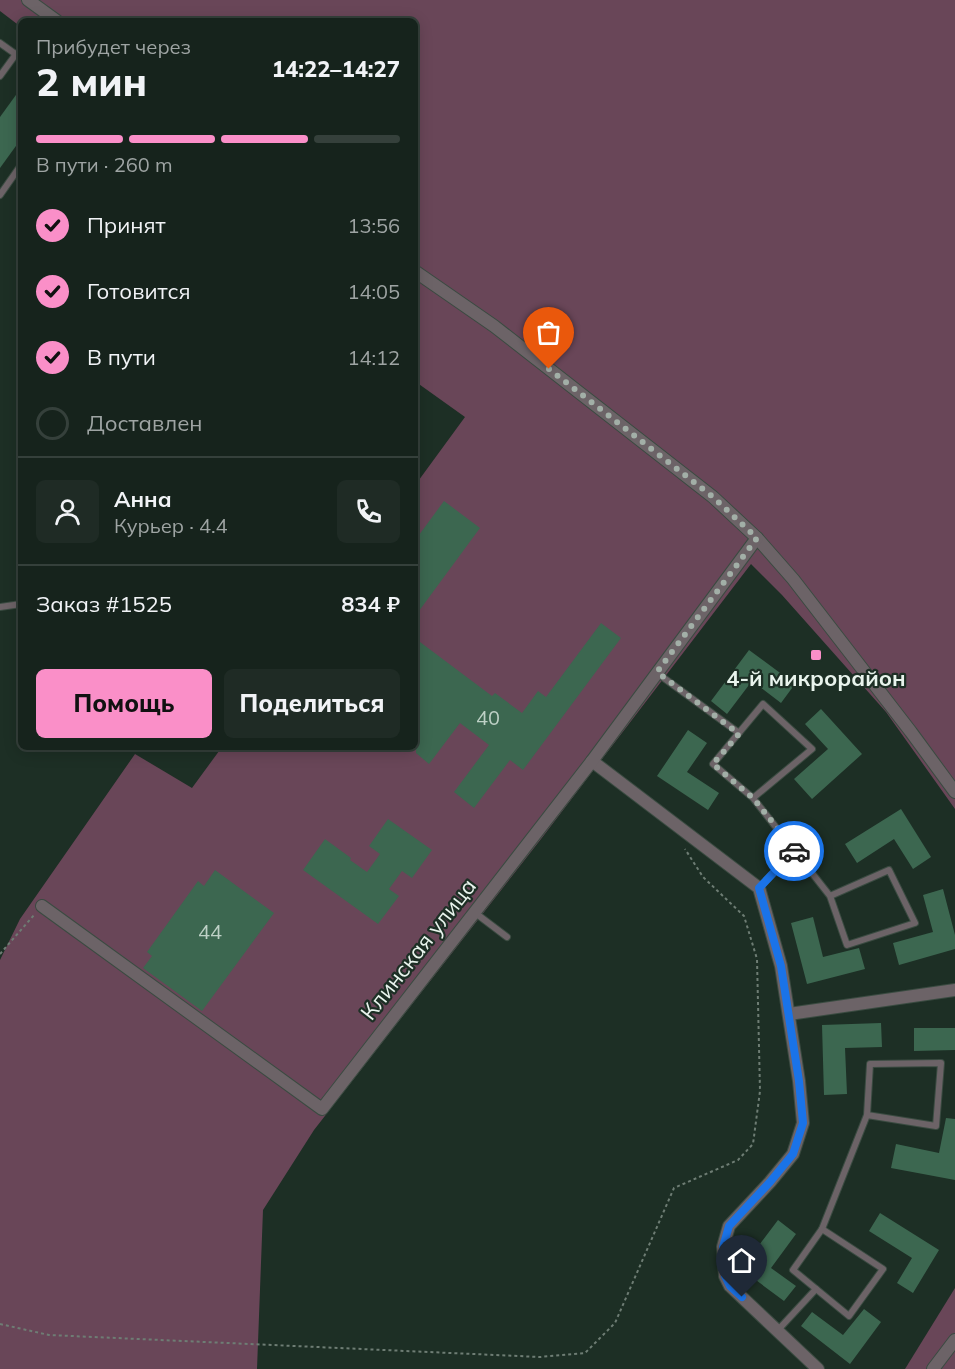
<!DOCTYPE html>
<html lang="ru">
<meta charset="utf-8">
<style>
body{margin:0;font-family:Mulish,sans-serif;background:#1f2b25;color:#f1f3f6;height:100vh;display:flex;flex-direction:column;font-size:22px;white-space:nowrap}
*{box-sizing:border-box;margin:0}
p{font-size:20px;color:#9ea4a3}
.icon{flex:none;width:33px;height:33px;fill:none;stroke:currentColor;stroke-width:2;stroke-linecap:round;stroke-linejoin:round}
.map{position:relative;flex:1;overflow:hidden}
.side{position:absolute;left:18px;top:18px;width:400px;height:732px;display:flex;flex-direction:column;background:#16231c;border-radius:9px;box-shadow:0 3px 15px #0003,0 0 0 2px #35403b}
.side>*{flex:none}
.pin{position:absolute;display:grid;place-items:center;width:51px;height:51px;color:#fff;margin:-62px -26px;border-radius:50% 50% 50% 0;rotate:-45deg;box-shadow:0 0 6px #0007}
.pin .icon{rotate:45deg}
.courier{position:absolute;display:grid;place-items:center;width:60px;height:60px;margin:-30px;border:4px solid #1a73e8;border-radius:50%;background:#fff;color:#222;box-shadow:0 2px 8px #0007}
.summary em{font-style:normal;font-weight:800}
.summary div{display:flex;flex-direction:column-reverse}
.summary{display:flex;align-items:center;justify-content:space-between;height:102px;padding:0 18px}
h1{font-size:39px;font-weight:800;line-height:45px}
.bar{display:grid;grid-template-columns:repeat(4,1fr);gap:9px 6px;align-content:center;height:72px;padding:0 18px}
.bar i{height:8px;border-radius:4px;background:#35403b}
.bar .current{background:#fa8fc8}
.bar p{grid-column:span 4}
.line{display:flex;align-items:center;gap:15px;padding:0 18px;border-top:2px solid #35403b}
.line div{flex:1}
.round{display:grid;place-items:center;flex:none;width:63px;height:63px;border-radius:9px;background:#1f2b25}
ol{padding:0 18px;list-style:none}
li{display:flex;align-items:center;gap:18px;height:66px}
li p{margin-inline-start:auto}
li .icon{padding:6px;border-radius:50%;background:#fa8fc8;color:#111;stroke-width:4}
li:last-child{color:#9ea4a3}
li i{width:33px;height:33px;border:3px solid #35403b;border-radius:50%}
.action{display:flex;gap:12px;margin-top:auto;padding:12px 18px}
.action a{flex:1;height:69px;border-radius:9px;background:#fa8fc8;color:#111;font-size:24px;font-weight:800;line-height:69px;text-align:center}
.action a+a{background:#1f2b25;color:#f1f3f6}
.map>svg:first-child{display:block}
.green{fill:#694658}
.building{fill:#3c6750}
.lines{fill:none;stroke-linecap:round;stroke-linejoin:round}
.service-casing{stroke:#3a4b41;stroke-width:8}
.minor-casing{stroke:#3a4b41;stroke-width:14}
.path{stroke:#6e7d74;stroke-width:2;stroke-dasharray:3 3;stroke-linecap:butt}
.service{stroke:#6c6367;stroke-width:6}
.minor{stroke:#6c6367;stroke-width:12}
.done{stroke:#a2afa7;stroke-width:6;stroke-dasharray:0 10.8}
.route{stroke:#1a73e8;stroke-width:8}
.poi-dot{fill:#fa8fc8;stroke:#1d2f25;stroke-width:2}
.labels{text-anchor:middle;stroke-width:4.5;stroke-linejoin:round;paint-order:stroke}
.number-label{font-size:20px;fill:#bed1c6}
.poi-label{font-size:22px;font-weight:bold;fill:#e9f4ed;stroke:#1d2f25}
.street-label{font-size:22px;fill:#e9f4ed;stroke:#1d2f25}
</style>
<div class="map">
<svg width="955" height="1369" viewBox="0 0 955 1369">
<rect width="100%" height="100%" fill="#1d2f25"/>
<!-- green -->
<g class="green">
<polygon points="0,0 955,0 955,809 886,712 782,595 751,564 541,839 314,1130 263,1210 257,1369 0,1369 0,960 20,919 135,754 192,788 222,747 416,747 416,484 465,417 416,382 416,21 21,21 21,27 0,11"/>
<polygon points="955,1288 955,1369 905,1369"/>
</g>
<!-- building -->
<g class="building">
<polygon points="21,88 21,139 0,168 0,117"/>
<polygon points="444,501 480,528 416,615 416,539"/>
<polygon points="601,623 621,638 523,770 510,760 474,808 454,792 489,745 460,723 429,764 416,753 416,639 492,696 495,693 522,713 538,691 546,697"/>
<polygon points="749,650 795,684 781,703 752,681 727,714 711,701"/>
<polygon points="821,709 862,754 812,799 794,779 828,749 805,724"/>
<polygon points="688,730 707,743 687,772 719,793 708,810 657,776"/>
<polygon points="901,809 931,857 913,869 894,839 857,863 845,844"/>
<polygon points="388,819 432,850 412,878 402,871 389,889 399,896 378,924 303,870 325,839 351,858 350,860 367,872 380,854 369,846"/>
<polygon points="215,870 274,913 202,1011 143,968 152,956 147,952 198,881 204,886"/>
<polygon points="943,889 955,935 955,949 899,965 893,943 933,932 923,895"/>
<polygon points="813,917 823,957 859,948 865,969 807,984 791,923"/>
<polygon points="881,1023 882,1047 845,1048 847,1094 824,1095 822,1025"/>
<polygon points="914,1028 955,1028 955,1050 914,1051"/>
<polygon points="946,1118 955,1119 955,1180 891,1168 896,1144 939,1153"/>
<polygon points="880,1213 939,1250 913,1293 897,1283 912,1258 869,1231"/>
<polygon points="778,1220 796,1234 771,1268 796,1286 784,1301 741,1269"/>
<polygon points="864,1309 881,1322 850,1364 801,1326 812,1312 843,1335"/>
</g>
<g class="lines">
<defs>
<g id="service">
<polyline points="0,43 21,58"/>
<polyline points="0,76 16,54"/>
<polyline points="0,195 21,165"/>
<polyline points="0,607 21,604"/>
<polyline points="657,673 739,733"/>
<polyline points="753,798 812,749 763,704 713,764 753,798 830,896 889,870 915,923 847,945 830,896"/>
<polyline points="759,888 795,850"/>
<polyline points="474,912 507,937"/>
<polyline points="822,1229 867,1115 870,1064 941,1063 936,1126 867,1115"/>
<polygon points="822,1229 883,1269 849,1316 793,1270"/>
<polyline points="778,1330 816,1289"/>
</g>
<g id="minor">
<polyline points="28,0 57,21"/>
<polyline points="416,272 494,326 713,497 757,538 793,579 911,732 955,792"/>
<polyline points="592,761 759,888 781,966 799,1081 803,1123 793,1154 770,1182 729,1226 723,1247 725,1276 730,1286 818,1369"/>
<polyline points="42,906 322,1109 592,761 757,538"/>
<polyline points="789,1014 955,990"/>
<polyline points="933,1369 955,1340"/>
</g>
</defs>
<!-- service casing -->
<use href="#service" class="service-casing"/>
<!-- minor casing -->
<use href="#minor" class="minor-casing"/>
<!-- path -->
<g class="path">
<polyline points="0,954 34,915"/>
<polyline points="0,1324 49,1335 540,1357 585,1353 615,1323 674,1188 738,1160 753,1144 760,1091 757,959 744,916 703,877 685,849"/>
</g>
<!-- service -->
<use href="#service" class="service"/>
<!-- minor -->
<use href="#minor" class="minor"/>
</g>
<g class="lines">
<!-- done -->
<polyline class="done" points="549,369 713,497 757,538 657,672 739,734 713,764 753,798 795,850 794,851"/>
<!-- route -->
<polyline class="route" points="742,1297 730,1286 725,1276 723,1247 729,1226 770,1182 793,1154 803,1123 799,1081 781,966 759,888 794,851"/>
</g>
<!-- markers -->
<rect class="poi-dot" x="810" y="649" width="12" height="12" rx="3"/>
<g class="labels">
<!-- number labels -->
<g class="number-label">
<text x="488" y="725">40</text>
<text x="210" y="939">44</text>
</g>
<!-- poi labels -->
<g class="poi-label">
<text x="816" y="686">4-й микрорайон</text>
</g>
<!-- street labels -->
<g class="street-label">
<text transform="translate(418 949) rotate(-52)" y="8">Клинская улица</text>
</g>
</g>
</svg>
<div class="pin" style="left:549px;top:369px;background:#ea580c"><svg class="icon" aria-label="bag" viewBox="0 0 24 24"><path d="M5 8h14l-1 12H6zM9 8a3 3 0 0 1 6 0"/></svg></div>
<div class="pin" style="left:742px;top:1297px;background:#1f2937"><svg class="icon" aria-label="home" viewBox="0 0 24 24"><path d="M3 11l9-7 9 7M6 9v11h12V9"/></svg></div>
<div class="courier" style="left:794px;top:851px"><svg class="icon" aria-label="car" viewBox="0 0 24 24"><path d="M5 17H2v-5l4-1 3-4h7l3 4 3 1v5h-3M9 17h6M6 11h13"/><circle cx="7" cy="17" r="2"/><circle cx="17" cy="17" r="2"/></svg></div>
<section class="side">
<div class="summary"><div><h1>2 мин</h1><p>Прибудет через</p></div><em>14:22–14:27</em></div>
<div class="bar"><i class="current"></i><i class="current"></i><i class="current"></i><i></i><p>В пути · 260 m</p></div>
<ol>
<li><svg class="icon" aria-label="check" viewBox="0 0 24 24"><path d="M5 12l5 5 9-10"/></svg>Принят<p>13:56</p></li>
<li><svg class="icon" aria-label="check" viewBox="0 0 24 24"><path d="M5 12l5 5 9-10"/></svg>Готовится<p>14:05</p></li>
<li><svg class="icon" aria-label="check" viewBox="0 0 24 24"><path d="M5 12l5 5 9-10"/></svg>В пути<p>14:12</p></li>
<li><i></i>Доставлен</li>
</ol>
<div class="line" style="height:108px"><a class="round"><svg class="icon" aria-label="person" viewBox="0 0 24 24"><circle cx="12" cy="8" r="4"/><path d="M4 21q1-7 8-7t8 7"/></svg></a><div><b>Анна</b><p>Курьер · 4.4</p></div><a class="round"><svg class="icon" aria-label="phone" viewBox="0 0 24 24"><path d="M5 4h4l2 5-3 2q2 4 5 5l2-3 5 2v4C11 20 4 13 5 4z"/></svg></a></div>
<div class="line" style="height:78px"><div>Заказ #1525</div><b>834 ₽</b></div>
<div class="action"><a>Помощь</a><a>Поделиться</a></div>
</section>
</div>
